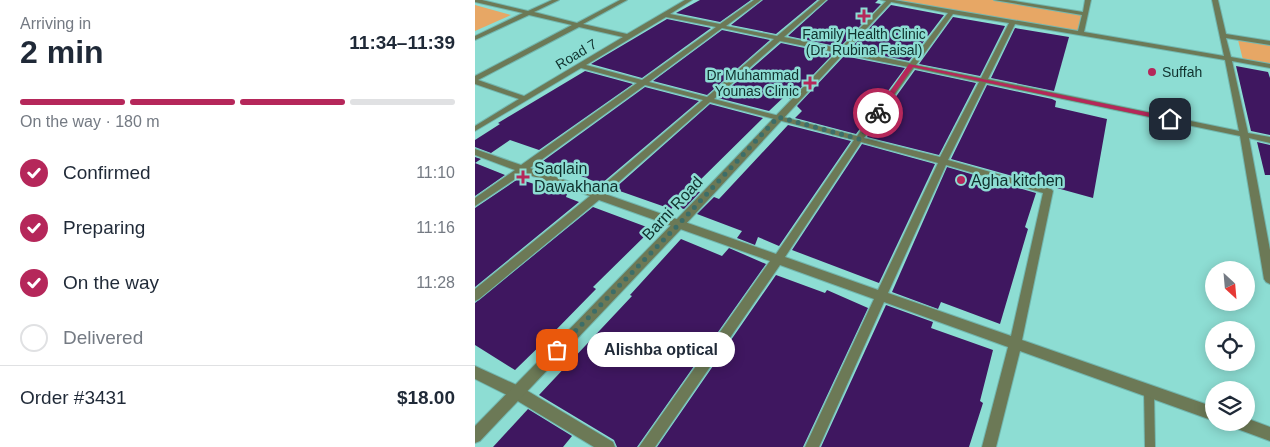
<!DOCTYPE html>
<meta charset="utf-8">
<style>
body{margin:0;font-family:Helvetica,sans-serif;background:#f6f6f7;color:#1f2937;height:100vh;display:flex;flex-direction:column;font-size:19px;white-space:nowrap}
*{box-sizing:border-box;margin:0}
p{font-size:16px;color:#747a83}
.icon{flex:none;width:28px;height:28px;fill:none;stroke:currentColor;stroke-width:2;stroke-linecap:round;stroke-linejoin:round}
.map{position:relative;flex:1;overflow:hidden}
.panel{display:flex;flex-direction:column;background:#fff;width:475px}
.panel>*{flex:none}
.needle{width:32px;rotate:154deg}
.fabs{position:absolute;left:730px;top:261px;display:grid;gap:10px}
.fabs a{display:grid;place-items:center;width:50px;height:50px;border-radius:50%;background:#fff;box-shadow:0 2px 12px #0003;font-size:25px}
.pin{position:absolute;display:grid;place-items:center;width:42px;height:42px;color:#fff;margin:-21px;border-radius:10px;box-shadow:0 2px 8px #0006}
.courier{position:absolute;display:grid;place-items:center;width:50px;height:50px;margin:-25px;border:4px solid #b5275a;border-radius:50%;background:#fff;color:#222;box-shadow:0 1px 6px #0007}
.bubble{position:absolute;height:35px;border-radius:18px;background:#fff;box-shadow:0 2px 12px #0003;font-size:16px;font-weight:700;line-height:35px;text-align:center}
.head em{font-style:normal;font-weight:700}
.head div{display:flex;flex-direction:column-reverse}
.head{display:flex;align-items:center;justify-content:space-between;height:85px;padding:0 20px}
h1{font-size:32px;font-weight:700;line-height:38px}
.bar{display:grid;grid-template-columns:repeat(4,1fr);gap:8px 5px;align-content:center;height:60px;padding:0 20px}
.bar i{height:6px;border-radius:4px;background:#e0e1e3}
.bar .on{background:#b5275a}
.bar p{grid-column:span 4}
.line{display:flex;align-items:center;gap:12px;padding:0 20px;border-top:1px solid #e0e1e3}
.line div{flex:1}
ol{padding:0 20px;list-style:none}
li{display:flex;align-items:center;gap:15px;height:55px}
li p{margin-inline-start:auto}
li .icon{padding:5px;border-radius:50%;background:#b5275a;color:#fff;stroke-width:4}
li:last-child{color:#747a83}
li i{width:28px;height:28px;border:2px solid #e0e1e3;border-radius:50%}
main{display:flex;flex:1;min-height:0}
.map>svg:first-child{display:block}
.green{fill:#e7a765}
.building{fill:#3f1760}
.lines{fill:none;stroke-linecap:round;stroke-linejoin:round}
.service-casing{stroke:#72b7af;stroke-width:2}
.minor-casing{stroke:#72b7af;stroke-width:2}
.tertiary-casing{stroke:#72b7af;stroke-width:2}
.service{fill:#6c7956;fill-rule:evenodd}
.minor{fill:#6c7956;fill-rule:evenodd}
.tertiary{fill:#6c7956;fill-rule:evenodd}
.route{fill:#b5275a}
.done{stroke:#3c6e68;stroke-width:5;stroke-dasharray:0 9}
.poi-dot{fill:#b5275a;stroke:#8dddd3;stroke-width:2}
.labels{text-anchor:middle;stroke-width:5;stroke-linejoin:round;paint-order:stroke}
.far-poi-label{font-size:14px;fill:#10322e;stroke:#8dddd3}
.far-street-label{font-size:14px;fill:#10322e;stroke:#8dddd3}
.poi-label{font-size:16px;fill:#10322e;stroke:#8dddd3;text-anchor:start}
.street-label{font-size:16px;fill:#10322e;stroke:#8dddd3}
</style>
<main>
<section class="panel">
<div class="head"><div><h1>2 min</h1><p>Arriving in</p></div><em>11:34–11:39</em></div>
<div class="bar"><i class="on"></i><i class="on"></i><i class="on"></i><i></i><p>On the way · 180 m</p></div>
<ol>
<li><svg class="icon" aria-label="check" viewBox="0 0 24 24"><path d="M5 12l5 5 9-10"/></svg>Confirmed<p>11:10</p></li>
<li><svg class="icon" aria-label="check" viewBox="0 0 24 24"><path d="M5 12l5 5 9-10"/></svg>Preparing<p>11:16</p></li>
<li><svg class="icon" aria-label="check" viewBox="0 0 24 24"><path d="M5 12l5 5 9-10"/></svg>On the way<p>11:28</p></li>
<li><i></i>Delivered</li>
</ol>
<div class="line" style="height:65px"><div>Order #3431</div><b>$18.00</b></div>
</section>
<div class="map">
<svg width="795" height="447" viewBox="0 0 795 447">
<rect width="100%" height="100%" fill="#8dddd3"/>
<!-- green -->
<g class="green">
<polygon points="409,0 523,0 610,14 606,34"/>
<polygon points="0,5 36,15 0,31"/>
<polygon points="763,40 795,45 795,64 768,60"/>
</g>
<!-- building -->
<g class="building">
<polygon points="225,0 276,0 245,22 201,13"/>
<polygon points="288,0 342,0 301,34 256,25"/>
<polygon points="353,0 403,0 400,3 406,4 365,47 313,36"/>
<polygon points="416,5 469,15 434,61 375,49"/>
<polygon points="478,17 530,26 505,76 444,64"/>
<polygon points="192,19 236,28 167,78 116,64"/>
<polygon points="540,28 594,37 579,91 516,78"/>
<polygon points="247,30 295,40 232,95 178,81"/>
<polygon points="306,43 358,54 315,99 311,95 294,111 243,98"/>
<polygon points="369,56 430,68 381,134 320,118 327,111 322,106"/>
<polygon points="761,66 793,72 795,78 795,135 776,131"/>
<polygon points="440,70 501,83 464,155 392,137"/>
<polygon points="110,71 158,84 64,150 35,140 16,153 0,147 0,140 25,124 23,123"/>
<polygon points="512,85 577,99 581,101 580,107 632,119 618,198 476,159"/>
<polygon points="170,87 224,101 126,184 68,161"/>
<polygon points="235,104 288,118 216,189 225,192 209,209 199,206 196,209 139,189"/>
<polygon points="313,125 376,141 304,246 283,237 280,245 262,238 267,231 222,214 239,197 244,199"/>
<polygon points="782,142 795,145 795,175 790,175"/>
<polygon points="387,144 460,164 404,283 317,250"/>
<polygon points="0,157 6,159 0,163 30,175 0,196"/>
<polygon points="472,167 561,193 550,227 553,229 525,324 466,302 463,309 417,292"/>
<polygon points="43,179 92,194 91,197 104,202 0,287 0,208"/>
<polygon points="118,207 177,229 118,287 121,289 76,335 40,370 0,345 0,303"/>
<polygon points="206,239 247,256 254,248 291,264 162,447 142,447 139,440 64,395 157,296 155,295"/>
<polygon points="301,275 350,293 352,290 393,308 328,447 182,447"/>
<polygon points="411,305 458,322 456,328 518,350 505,401 508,403 494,447 346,447"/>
<polygon points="53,409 97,436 88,447 18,447"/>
</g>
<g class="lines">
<defs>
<polygon id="service" points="674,386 677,388 679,391 680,447 670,447 669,391 671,388"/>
<g id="minor">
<path d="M0 0H7L53 11 77 0H84L59 12 102 23 145 0H152L108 24 152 34 210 0H217L195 14 245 24 279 0H286L251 26 302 36 345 0H351L309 37 435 63 473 13 406 0H419L603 31 607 15 519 0H533L608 12 610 0H616L609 32 749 56 737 0H743L751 34 795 41V45L751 38 756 57 795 64V68L757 61 773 133 795 137V143L774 138 795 250V284L791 282 789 279 765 136 511 83 473 160 576 189 578 191 547 340 739 407V421L545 351 521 447H507L533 347 409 302 344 447H330L399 299 305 265 180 447H164L295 261 124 200 4 299 0 301V289L115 196 49 173 0 206V198L40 170 0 155V149L46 165 162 83 106 68 0 131V126L44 99 0 84V76L97 25 54 15 0 40V36L48 13 0 2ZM478 14 534 23 506 78 441 65ZM191 17 241 27 167 80 111 65ZM540 24 750 60 764 131 513 79ZM104 27 148 37 49 96 3 80ZM247 28 299 39 232 97 174 82ZM305 41 433 67 382 136 239 99ZM439 68 504 82 465 157 389 138ZM170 85 228 100 121 191 55 168ZM235 102 379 140 301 254 130 194ZM386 142 463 163 403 290 310 257ZM471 165 568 193 536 336 413 293Z"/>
<polygon points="0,366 46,387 138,442 140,447 119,447 36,397 0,379"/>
<polygon points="771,418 795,427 795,441 757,427 755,422 771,422"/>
</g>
<polygon id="tertiary" points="412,0 418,0 208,227 5,441 0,443 0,426 200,221"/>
</defs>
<!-- service casing -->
<use href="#service" class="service-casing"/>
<!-- minor casing -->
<use href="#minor" class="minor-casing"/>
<!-- tertiary casing -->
<use href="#tertiary" class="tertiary-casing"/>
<!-- service -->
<use href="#service" class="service"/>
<!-- minor -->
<use href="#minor" class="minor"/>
<!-- tertiary -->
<use href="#tertiary" class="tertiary"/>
</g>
<!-- route -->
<polygon class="route" points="434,64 695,117 698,119 695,121 438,67 405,114 401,114 400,113"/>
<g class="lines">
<!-- done -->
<polyline class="done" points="82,350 204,224 303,117 384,139 403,113"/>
</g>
<!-- markers -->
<g class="poi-dot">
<path d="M386.5 8.5h5v5h5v5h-5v5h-5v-5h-5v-5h5z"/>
<circle cx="677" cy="72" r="5"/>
<path d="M332.5 75.5h5v5h5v5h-5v5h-5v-5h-5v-5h5z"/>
<path d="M45.5 169.5h5v5h5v5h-5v5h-5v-5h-5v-5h5z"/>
<circle cx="486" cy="180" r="5"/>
</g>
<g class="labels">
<!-- far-poi labels -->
<g class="far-poi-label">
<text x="389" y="39">Family Health Clinic<tspan x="389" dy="16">(Dr. Rubina Faisal)</tspan></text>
<text x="687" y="77" text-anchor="start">Suffah</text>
<text x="324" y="80" text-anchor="end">Dr Muhammad<tspan x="324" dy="16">Younas Clinic</tspan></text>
</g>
<!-- far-street labels -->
<g class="far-street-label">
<text transform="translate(101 54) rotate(-31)" y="5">Road 7</text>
</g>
<!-- poi labels -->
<g class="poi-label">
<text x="59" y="174">Saqlain<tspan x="59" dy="18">Dawakhana</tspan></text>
<text x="496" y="186">Agha kitchen</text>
</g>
<!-- street labels -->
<g class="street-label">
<text transform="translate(197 208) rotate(-47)" y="6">Barni Road</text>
</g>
</g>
</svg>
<div class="fabs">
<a><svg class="needle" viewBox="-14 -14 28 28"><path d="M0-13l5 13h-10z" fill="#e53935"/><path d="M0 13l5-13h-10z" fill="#747a83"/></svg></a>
<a><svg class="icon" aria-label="locate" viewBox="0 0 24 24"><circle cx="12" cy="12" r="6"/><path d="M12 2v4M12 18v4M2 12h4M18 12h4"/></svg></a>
<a><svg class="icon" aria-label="layers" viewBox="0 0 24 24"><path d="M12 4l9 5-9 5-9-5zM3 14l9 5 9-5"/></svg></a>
</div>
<div class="pin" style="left:82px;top:350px;background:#ea580c"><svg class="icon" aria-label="bag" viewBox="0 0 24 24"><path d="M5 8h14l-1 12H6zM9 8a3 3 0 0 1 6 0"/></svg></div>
<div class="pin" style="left:695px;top:119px;background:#1f2937"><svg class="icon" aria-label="home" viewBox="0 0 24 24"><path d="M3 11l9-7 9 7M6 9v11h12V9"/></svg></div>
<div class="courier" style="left:403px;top:113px"><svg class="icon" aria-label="bike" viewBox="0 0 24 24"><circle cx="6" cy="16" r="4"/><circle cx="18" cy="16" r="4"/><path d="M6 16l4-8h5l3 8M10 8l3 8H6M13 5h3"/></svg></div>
<div class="bubble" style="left:112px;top:332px;width:148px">Alishba optical</div>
</div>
</main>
